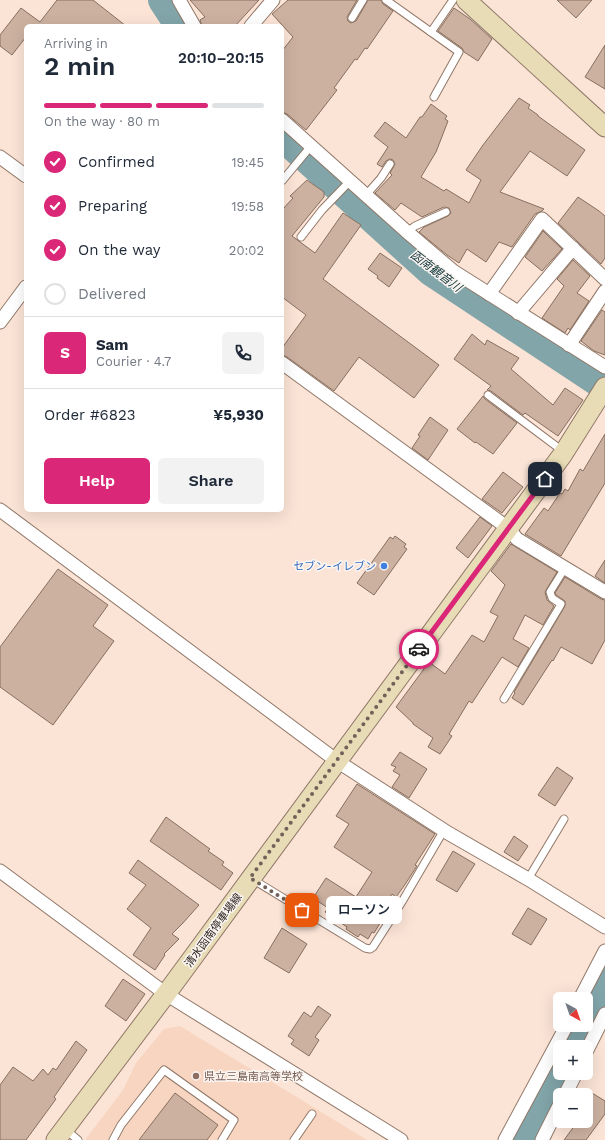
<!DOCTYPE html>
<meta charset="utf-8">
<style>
body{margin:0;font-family:"Work Sans","Noto Sans JP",sans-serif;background:#f2f2f3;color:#1f2937;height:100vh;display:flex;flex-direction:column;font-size:15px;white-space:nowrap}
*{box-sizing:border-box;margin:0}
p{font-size:13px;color:#747a83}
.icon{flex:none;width:22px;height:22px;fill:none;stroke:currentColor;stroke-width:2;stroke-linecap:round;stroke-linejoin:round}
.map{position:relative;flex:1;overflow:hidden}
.panel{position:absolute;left:24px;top:24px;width:260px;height:488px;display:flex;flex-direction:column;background:#fff;border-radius:6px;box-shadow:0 4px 16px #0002}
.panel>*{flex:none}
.needle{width:26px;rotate:140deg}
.tools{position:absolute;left:553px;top:992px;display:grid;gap:8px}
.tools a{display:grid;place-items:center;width:40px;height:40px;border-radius:6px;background:#fff;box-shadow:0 4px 16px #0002;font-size:20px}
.pin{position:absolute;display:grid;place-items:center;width:34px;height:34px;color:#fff;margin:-17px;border-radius:8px;box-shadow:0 2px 6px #0006}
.courier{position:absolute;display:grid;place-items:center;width:40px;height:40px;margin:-20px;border:3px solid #db2777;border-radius:50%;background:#fff;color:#222;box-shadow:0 1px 5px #0007}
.bubble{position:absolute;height:28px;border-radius:6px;background:#fff;box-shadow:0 4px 16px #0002;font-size:13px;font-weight:600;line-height:28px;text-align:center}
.overview em{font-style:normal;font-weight:600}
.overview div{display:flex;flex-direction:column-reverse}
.overview{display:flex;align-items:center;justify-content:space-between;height:68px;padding:0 20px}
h1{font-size:26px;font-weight:600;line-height:30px}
.bar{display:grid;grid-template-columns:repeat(4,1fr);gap:6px 4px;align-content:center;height:48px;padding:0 20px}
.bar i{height:5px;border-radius:3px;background:#e0e1e3}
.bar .active{background:#db2777}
.bar p{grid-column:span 4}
.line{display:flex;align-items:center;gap:10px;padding:0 20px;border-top:1px solid #e0e1e3}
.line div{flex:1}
.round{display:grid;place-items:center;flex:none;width:42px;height:42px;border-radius:6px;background:#f2f2f3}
ol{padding:0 20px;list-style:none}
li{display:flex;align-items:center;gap:12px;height:44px}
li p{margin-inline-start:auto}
li .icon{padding:4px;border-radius:50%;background:#db2777;color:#fff;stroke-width:4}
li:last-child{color:#747a83}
li i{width:22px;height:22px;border:2px solid #e0e1e3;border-radius:50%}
.primary-button{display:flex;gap:8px;margin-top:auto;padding:8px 20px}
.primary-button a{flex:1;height:46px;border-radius:6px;background:#db2777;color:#fff;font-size:16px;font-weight:600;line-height:46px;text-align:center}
.primary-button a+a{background:#f2f2f3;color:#1f2937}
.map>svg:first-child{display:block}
.built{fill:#f8d5c0}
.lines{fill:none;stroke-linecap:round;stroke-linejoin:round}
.river{stroke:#81a5a9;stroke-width:30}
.building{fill:#ccb1a0;stroke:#876f5f}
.lane-casing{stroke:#907768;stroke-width:9}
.street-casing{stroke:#907768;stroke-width:15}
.secondary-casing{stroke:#907768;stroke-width:21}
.lane{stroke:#fff;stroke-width:7}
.street{stroke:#fff;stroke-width:13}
.secondary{stroke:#e7dcb6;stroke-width:19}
.done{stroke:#716259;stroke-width:4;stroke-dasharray:0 7.2}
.route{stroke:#db2777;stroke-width:5}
.shop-dot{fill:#3f7fe0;stroke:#fbf5f2;stroke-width:1.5}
.education-dot{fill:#8d6e63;stroke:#fbf5f2;stroke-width:1.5}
.labels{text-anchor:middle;stroke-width:3;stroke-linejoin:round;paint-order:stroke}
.shop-label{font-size:11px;fill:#366cbe;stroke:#fbf5f2;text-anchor:end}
.street-label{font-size:11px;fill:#261c16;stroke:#fbf5f2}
.education-label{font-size:11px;fill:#785e54;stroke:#fbf5f2;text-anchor:start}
.water-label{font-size:12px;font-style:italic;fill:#0b3135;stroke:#fbf5f2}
</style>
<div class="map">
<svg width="605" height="1140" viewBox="0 0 605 1140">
<rect width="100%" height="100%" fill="#fbe4d6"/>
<!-- built -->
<polygon class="built" points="180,1026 367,1140 85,1140 123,1090 136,1063 164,1029"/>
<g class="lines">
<!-- river -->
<g class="river">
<polyline points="163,0 180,26"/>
<polyline points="282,136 431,271 605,386"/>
<polyline points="586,1012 605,974"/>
<polyline points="569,1047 580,1025"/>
<polyline points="525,1140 560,1066"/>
</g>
</g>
<!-- building -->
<g class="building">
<polygon points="57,0 93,0 126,26 26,26 26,37 12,55 0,46 0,35 21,8 40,22"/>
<polygon points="190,0 259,0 235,26 202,26 200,20 205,17"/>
<polygon points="288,0 357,0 347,17 348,21 351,23 356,21 368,0 381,0 383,4 393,11 367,49 365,48 357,60 355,59 334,88 337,90 306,130 287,114 282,112 282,51 293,37 272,14"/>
<polygon points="557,0 592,0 576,18"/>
<polygon points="454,8 470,19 492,39 478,61 464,52 462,48 438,31"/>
<polygon points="605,45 605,89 585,77"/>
<polygon points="519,98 530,105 528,108 538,115 538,116 585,150 567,176 530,151 500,192 544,209 542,211 535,214 512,247 499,242 486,262 467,249 459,263 447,255 419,232 424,227 448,216 451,213 449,208 444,207 422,217 401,203 395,210 375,193 392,175 390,173 395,164 393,160 390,159 386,161 382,167 377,164 388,147 374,136 385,122 406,138 420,117 422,117 431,104 447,116 445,119 448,121 436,152 421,177 444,191 446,189 469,203 481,180 466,170 483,145"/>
<polygon points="307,180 324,192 324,197 292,236 315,253 343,213 361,225 323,279 439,365 414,398 359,357 334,391 287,357 282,355 282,348 306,315 282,297 282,210 293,198 290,196"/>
<polygon points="578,197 599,211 605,216 605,258 601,264 558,223"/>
<polygon points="543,231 562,249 542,271 525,257"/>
<polygon points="380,253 402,268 389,287 377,278 378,276 368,269"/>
<polygon points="573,260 590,276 577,293 589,301 570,330 568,328 565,333 542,318 564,286 557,279"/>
<polygon points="602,310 605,312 605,355 594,351 581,341"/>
<polygon points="472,334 485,345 487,340 519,358 511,369 553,405 565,388 583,400 558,436 525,413 523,415 491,391 487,390 491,386 454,359"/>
<polygon points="483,396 485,399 517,423 493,454 476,442 475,443 457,429"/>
<polygon points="430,417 448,430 428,460 412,448 420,436 418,435"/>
<polygon points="605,434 605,483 561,556 525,534 544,508 548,511 560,493 562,494 565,489 568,491 580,469 583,471"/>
<polygon points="503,472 523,487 502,513 482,499"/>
<polygon points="480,517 492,526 468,558 456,548"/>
<polygon points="395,536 406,544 404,547 407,549 374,595 357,583 390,537 393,539"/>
<polygon points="511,544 557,572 545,592 547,600 554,606 543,625 525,615 513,639 529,648 518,667 502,657 472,703 469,701 449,734 452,736 440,754 428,747 433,738 413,724 413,723 396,707 429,662 445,674 472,635 484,642 498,616 490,612 505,585 491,571"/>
<polygon points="605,560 605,583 595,576"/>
<polygon points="58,569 108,605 93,626 114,641 53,725 0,687 0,647"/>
<polygon points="565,577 601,599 605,600 605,640 592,664 561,647 553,661 552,660 523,705 512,698 515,693 514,692 565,606 565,601 556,595 555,593"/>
<polygon points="400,752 427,769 409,798 392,787 400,775 393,771 396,767 391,765"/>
<polygon points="557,767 573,778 555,806 538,795"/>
<polygon points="357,784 435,834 415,865 417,866 404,886 396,897 392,894 377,917 382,920 374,933 372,932 368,939 360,934 358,937 346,929 347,927 325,912 328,908 313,898 326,878 356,897 372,872 334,847 349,824 336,816"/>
<polygon points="166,817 210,849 208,851 224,862 222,865 233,873 221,890 150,841"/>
<polygon points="514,836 528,846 518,861 504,852"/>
<polygon points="453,851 475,864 457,892 436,880"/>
<polygon points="138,860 199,905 183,923 172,934 179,939 164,954 165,955 155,970 133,955 151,928 127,909 146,885 129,873"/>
<polygon points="528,908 547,919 531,945 512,934"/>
<polygon points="282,928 307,944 289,973 264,958"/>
<polygon points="123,979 145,994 126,1021 105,1006"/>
<polygon points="318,1006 331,1015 315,1037 319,1040 309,1056 291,1044 294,1040 288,1036 304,1012 311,1017"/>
<polygon points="76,1041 87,1050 54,1097 56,1099 26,1140 0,1140 0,1085 13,1067 33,1081 43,1069 48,1075 53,1068 56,1070"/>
<polygon points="175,1093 218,1125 207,1140 139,1140"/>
<polygon points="592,1093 605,1101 605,1114 586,1140 564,1140 578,1121 586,1121 586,1103"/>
</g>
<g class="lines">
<defs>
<g id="lane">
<polyline points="386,0 459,52 434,97"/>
<polyline points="352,18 363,0"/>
<polyline points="431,32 453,0"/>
<polyline points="282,181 311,146"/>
<polyline points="366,195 381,178 390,164"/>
<polyline points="407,232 415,226 446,212"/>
<polyline points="301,237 322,210 350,181"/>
<polyline points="488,395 564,452"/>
<polyline points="504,699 560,606 561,604 552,598 550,592 565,568"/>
<polyline points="252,879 365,948 370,949 373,947 403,900 444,830"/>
<polyline points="528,879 564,819"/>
<polyline points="66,1130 78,1140"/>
<polyline points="113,1140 121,1125 164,1070 234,1120 222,1140"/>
<polyline points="294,1140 312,1114"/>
</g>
<g id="street">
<polyline points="179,0 194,26"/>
<polyline points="251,26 273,0"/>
<polyline points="282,120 406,231 453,271 605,367"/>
<polyline points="0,157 26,176"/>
<polyline points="489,294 542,219 605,279"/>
<polyline points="518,313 573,248"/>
<polyline points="0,322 26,287"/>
<polyline points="569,345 605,291"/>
<polyline points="282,363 508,528 517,539 605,592"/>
<polyline points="0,510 337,761 448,833 528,879 605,927"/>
<polyline points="0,871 166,994 401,1140"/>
<polyline points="580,999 605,951"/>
<polyline points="586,1052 605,1014"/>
<polyline points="565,1095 576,1073"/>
<polyline points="505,1140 567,1025"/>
<polyline points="542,1140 560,1104"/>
</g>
<g id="secondary">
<polyline points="466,0 605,127"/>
<polyline points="56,1140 166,994 563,454 605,387"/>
</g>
</defs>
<!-- lane casing -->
<use href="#lane" class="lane-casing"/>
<!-- street casing -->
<use href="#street" class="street-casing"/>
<!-- secondary casing -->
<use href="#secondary" class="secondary-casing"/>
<!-- lane -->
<use href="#lane" class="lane"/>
<!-- street -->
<use href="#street" class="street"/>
<!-- secondary -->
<use href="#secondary" class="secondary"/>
</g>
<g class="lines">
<!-- done -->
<polyline class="done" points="302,910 250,878 419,649"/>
<!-- route -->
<polyline class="route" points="419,649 545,479"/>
</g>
<!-- markers -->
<circle class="shop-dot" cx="384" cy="566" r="4"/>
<circle class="education-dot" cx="196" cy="1076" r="4"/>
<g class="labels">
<!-- shop labels -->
<g class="shop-label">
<text x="376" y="570">セブン-イレブン</text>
</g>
<!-- street labels -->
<g class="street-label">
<text transform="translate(213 930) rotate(-54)" y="4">清水函南停車場線</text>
</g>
<!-- education labels -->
<g class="education-label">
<text x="204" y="1080">県立三島南高等学校</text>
</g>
<!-- water labels -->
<g class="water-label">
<text transform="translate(436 271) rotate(37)" y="4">函南観音川</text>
</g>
</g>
</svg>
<div class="tools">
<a><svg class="needle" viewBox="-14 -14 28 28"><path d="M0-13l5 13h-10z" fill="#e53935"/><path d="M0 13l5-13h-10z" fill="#747a83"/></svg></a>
<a>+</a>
<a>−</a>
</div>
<div class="pin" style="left:302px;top:910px;background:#ea580c"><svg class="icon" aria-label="bag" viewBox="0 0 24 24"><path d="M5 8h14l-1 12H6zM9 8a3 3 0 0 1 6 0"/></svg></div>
<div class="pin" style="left:545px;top:479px;background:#1f2937"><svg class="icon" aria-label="home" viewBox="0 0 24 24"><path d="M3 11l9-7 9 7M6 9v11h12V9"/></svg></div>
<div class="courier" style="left:419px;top:649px"><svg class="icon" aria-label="car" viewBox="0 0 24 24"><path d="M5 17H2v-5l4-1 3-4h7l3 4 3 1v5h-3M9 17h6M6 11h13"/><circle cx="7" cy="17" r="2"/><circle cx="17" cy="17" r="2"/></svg></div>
<div class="bubble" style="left:326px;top:896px;width:76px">ローソン</div>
<section class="panel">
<div class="overview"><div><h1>2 min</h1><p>Arriving in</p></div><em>20:10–20:15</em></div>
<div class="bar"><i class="active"></i><i class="active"></i><i class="active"></i><i></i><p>On the way · 80 m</p></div>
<ol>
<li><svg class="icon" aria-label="check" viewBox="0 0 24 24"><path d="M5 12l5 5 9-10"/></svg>Confirmed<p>19:45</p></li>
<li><svg class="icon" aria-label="check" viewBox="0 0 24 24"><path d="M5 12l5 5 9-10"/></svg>Preparing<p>19:58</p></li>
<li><svg class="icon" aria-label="check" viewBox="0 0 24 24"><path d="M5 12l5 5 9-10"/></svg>On the way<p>20:02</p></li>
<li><i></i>Delivered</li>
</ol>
<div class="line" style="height:72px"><b class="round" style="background:#db2777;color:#fff">S</b><div><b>Sam</b><p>Courier · 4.7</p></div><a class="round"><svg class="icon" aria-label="phone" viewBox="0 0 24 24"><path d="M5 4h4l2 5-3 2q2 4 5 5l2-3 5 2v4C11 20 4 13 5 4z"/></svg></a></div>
<div class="line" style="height:52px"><div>Order #6823</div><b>¥5,930</b></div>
<div class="primary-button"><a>Help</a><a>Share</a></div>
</section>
</div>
